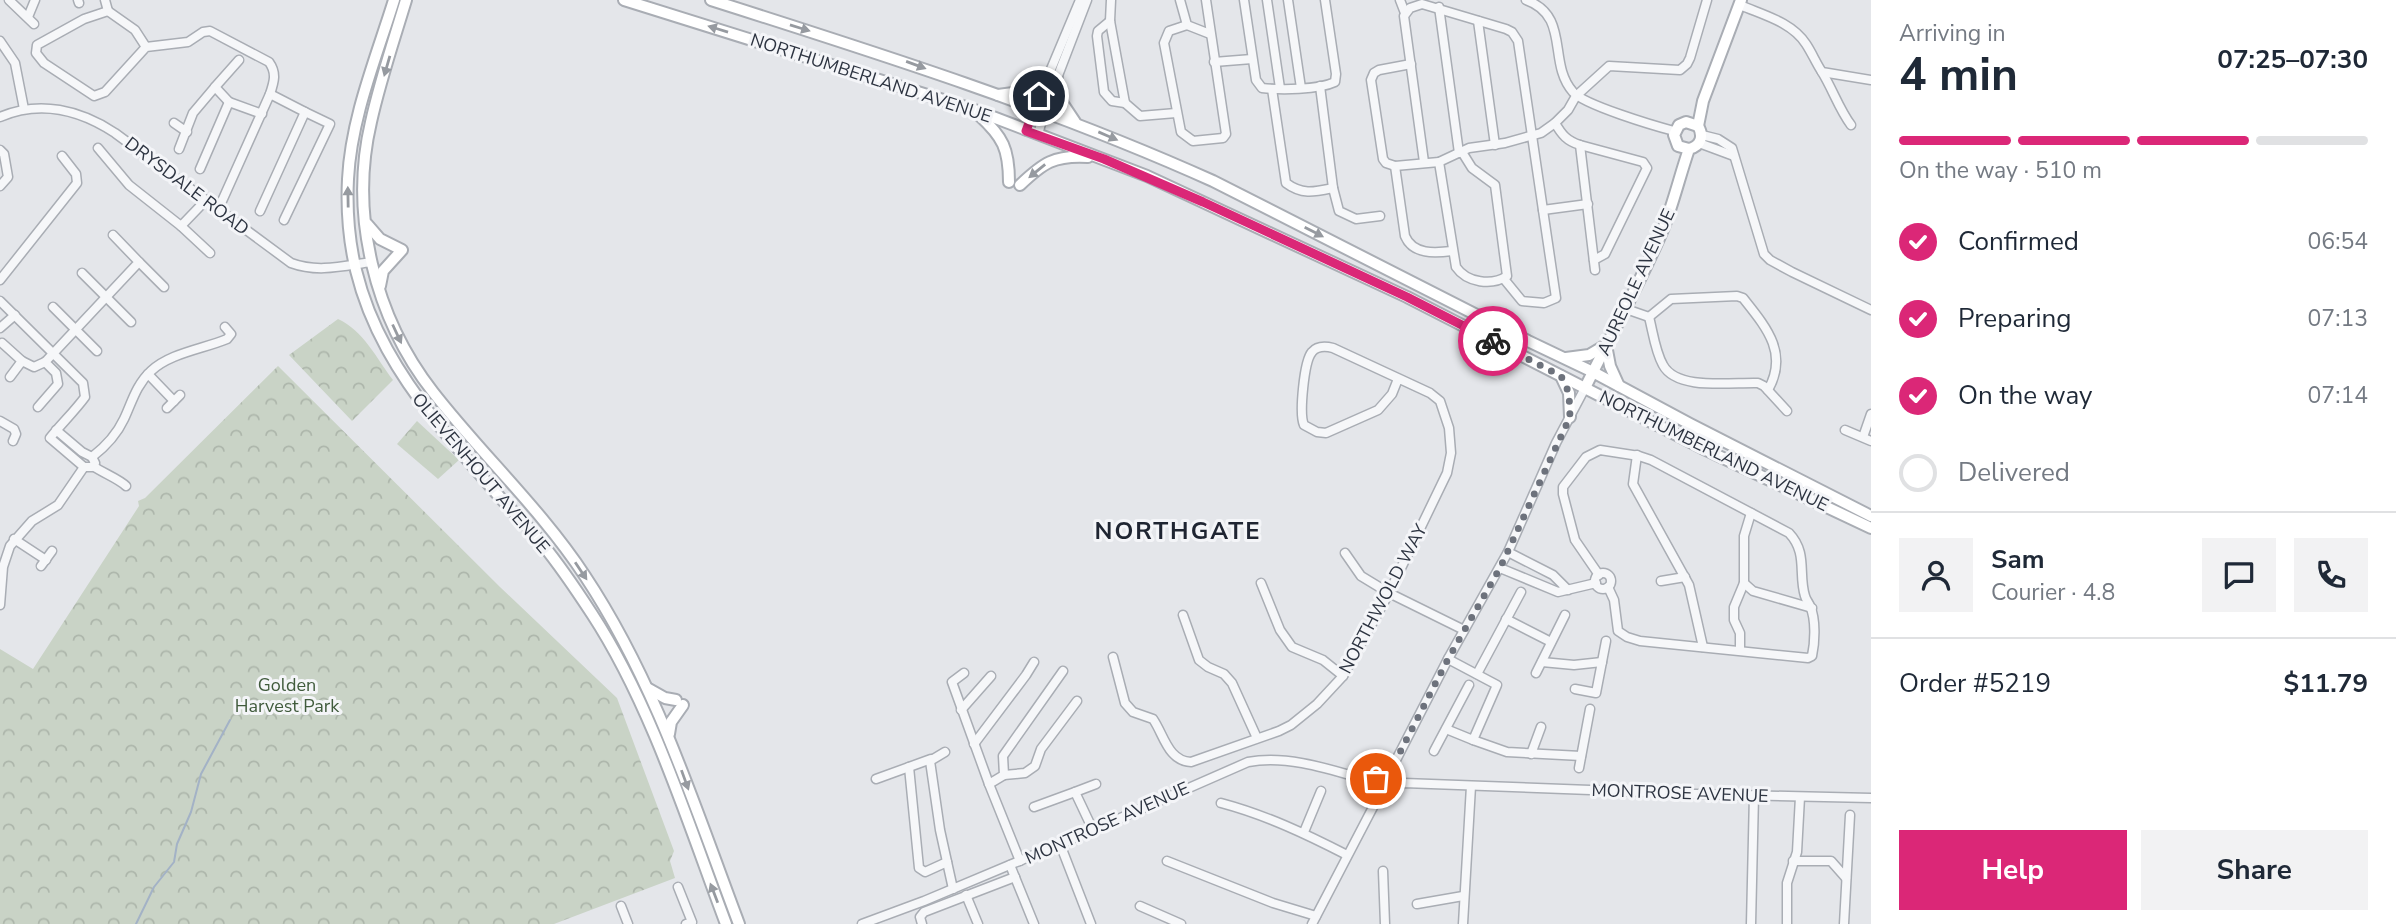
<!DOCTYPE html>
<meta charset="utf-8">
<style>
body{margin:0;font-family:"Nunito Sans",sans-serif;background:#f2f2f3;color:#1f2937;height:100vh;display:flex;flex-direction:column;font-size:26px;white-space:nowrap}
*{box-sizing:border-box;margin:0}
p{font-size:23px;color:#747a83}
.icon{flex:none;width:38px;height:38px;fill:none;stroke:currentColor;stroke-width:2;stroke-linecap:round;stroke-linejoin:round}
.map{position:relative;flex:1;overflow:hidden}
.drawer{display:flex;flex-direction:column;background:#fff;width:525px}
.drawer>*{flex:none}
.pin{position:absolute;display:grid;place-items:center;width:60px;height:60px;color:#fff;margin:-30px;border:4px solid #fff;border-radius:50%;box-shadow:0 2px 7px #0007}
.courier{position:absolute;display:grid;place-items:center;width:70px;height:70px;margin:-35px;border:5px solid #db2777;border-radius:50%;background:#fff;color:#222;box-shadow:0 2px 9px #0007}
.overview em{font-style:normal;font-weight:700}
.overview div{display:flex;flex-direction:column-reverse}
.overview{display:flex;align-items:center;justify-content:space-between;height:119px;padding:0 28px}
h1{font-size:46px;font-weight:700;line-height:52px}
.bar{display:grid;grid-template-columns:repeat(4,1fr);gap:10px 7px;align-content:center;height:84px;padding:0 28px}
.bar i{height:9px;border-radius:5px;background:#e0e1e3}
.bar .on{background:#db2777}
.bar p{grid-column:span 4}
.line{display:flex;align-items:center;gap:18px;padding:0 28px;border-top:2px solid #e0e1e3}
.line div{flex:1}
.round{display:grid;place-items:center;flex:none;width:74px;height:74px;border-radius:0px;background:#f2f2f3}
ol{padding:0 28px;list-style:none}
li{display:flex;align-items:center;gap:21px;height:77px}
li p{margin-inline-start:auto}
li .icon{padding:7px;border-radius:50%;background:#db2777;color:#fff;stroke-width:4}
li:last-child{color:#747a83}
li i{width:38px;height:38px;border:4px solid #e0e1e3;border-radius:50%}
.cta{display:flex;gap:14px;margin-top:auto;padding:14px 28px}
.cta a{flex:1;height:80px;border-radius:0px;background:#db2777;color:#fff;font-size:28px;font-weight:700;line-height:80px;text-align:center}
.cta a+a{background:#f2f2f3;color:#1f2937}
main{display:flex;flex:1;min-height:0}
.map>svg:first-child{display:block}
.park{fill:url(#park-crowns)}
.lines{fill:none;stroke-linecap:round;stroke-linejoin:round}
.stream{stroke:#a3b2c6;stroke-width:2}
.street-casing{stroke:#a9adb4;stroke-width:11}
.secondary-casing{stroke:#a9adb4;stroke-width:14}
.street{stroke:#f6f7f9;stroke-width:8}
.secondary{stroke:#fff;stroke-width:10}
.oneway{fill:#969aa0}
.done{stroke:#6d727c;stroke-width:7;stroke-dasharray:0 12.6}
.route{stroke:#db2777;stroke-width:9}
.labels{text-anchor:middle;stroke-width:6;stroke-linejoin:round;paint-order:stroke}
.street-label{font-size:18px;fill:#2d3441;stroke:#f4f5f8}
.park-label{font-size:18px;fill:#405b3c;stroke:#f4f5f8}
.district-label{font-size:24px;font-weight:bold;letter-spacing:2px;fill:#1f2532;stroke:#f4f5f8}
</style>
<main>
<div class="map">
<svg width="1871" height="924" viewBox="0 0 1871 924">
<defs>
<pattern id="park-crowns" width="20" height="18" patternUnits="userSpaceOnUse" patternTransform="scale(1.75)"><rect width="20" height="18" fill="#c9d3c6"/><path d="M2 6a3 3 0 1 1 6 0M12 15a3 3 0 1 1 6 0" fill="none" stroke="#adb6ab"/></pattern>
</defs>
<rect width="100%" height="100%" fill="#e4e6ea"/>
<!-- park -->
<g class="park">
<path d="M338 319C363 330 377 359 393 380L352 421 289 355Z"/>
<polygon points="278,366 500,587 617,698 674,851 670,861 675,878 554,924 0,924 0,649 33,669 139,506 138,501 145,498"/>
<polygon points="417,421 459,460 438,479 397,444"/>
</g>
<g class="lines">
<!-- stream -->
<polyline class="stream" points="136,924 154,887 174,862 177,844 191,812 201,774 230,720"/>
<defs>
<g id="street">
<polyline points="9,0 34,24"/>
<polyline points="78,0 79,3"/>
<polyline points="105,0 108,11"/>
<polyline points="1111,0 1110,21 1125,103 1140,116 1176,113"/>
<polyline points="1180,0 1187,25 1210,34"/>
<path d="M1244 0 1256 80 1262 88C1280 90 1318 90 1335 82L1336 74 1325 0"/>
<polyline points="1267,0 1280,88"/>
<polyline points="1288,0 1301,88"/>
<polyline points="1400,0 1405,13"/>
<path d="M1526 0C1571 16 1547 63 1573 92 1584 105 1655 126 1674 131"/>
<path d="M1740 5C1763 15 1792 22 1806 44 1812 53 1816 63 1822 72L1871 80"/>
<polyline points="1439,7 1459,153"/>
<path d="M108 11 84 19 37 45 36 53 44 63 94 96 105 92 146 47 188 42 203 32 210 31 269 62C277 73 274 82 270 94L218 210"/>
<polyline points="108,11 135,30 146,47"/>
<polyline points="28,17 35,0"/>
<polyline points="1110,21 1098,31 1097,36 1104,92 1112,101 1125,103"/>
<polyline points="1478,21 1495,145"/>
<polyline points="1187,25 1169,31 1164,43 1181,132 1193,141 1223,138 1226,134 1206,0"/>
<polyline points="0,41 15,63 24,109"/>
<polyline points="1214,62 1252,59"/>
<polyline points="1411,64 1379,70 1374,73 1371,80 1383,159 1386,163 1395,166 1439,162 1469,148 1505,143 1541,133 1555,123 1568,110 1576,96 1609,66 1680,70 1687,64 1690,58 1707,0"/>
<path d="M1822 72C1833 90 1839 109 1851 125"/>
<polyline points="1320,86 1333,188 1339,211 1356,219 1380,216"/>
<path d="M1272 89 1286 183C1302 195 1314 192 1333 188"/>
<polyline points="229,102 215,87 239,60"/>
<path d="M0 117C40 100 80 110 115 133L291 263C318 273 343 266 371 262"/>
<polyline points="174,123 187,132"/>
<path d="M1555 123C1562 135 1567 141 1580 145L1595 270"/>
<polyline points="1025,131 1080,0"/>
<polyline points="1038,135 1044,112 1087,0"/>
<polyline points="1702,135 1718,139 1732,148 1764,254 1770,260 1792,272 1871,310"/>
<polyline points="1699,143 1734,156"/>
<polyline points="1580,145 1643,162 1647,168 1605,254 1594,260"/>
<polyline points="98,148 129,185 181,226 210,253"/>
<polyline points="179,149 193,113 215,87"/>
<polyline points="0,150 4,154 8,177 0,186"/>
<polyline points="1424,162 1404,16 1410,8 1422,4 1506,29 1512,32 1518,41 1556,298 1544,303 1522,301 1504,279"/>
<path d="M1439 162 1456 267C1467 283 1492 286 1507 276L1495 185 1472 168 1462 152"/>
<path d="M1395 166 1405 236C1413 255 1435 253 1452 251"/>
<polyline points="200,169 229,102 262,114"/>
<polyline points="1543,210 1588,204"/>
<polyline points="260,211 305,112 270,94"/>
<polyline points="284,220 330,124 305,112"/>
<polyline points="181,226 206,200"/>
<polyline points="139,262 164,287"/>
<polyline points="82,273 131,322"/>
<polyline points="0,280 77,183 76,174 62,156"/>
<path d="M0 301 83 383 85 397C74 412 61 424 50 438L84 467H92L95 463 92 457 82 452 56 430"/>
<polyline points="53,307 97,351"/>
<polyline points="1626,309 1649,317"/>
<path d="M1649 317 1671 299 1737 296 1743 298C1766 327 1789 353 1768 390"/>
<path d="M1649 317C1653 332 1655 351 1663 365 1677 391 1732 382 1758 383L1764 386 1787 411"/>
<polyline points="0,328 15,315"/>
<polyline points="2,343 22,361"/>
<polyline points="148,374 174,401"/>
<polyline points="10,377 22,361 34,367 45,362"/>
<polyline points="38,407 58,384 56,373 45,362 47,360 139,262 113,235"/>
<polyline points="167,408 180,395"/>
<polyline points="0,421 14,429 16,434 13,441"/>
<polyline points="1845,430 1871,441"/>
<polyline points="1863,437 1871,414"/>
<polyline points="1637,455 1633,484 1689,585 1703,647"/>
<path d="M92 457C105 447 117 434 124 419 132 402 136 385 151 371 170 353 203 349 227 339L231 334 225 327"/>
<path d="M93 466C103 473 119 479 126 486"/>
<polyline points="14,539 46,560"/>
<polyline points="1508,552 1553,575 1568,590"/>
<polyline points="1345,553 1361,576 1389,593 1464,630"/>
<polyline points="41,566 52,551"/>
<polyline points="1500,568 1558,592 1596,583"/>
<circle cx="1603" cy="581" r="8"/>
<path d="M1599 575 1575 540 1563 494V487L1586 457 1600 450 1639 456 1651 460 1789 533C1808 553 1798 574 1805 596 1806 600 1809 603 1810 606 1816 619 1815 642 1812 656L1808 658 1640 641 1627 637 1618 631 1614 600 1608 587"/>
<polyline points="1661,581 1685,577"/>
<polyline points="1261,583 1280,630 1292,647 1323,660 1343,676"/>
<polyline points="1744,583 1753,591 1812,608"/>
<polyline points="0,605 3,567 10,546 32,521 58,505 84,467"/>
<polyline points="1183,615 1199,660 1208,667 1224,674 1232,683 1257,738"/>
<polyline points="1506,619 1551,642"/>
<polyline points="1740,650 1740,633 1734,620 1734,607 1744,583 1744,536 1751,513"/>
<path d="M1113 657 1125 703 1133 712 1153 719C1164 735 1168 761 1191 762L1279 731 1291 725 1317 704 1343 676 1389 593 1447 473 1451 453 1449 428 1440 401 1430 393 1333 348C1325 346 1317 346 1312 352 1304 361 1299 414 1304 425L1317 432 1326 433 1378 410 1392 394 1398 379"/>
<polyline points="1542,662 1574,665 1602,662"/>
<polyline points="964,673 952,682 989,784 1020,861"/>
<polyline points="1536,673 1565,615"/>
<polyline points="1477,674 1521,592"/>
<polyline points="1575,689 1596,693 1606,641"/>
<polyline points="961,710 991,676"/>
<polyline points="1446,729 1473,740 1497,685 1448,659"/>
<polyline points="1473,740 1507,752 1581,756"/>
<polyline points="974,744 1026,675 1034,662"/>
<polyline points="1434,751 1469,685"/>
<polyline points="945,752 930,761 940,830 953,889"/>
<polyline points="1531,754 1541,727"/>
<polyline points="909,767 919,868 925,872 947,862"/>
<polyline points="1579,768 1590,709"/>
<circle cx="1384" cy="780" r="7"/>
<polyline points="1004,775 1025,773 1035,766 1041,749 1077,701"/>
<polyline points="1390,776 1395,762 1448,659 1508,552 1556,443 1585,388"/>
<polyline points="876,779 931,759"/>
<polyline points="989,784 1004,775 1003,756 1063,671"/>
<polyline points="1389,786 1404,783 1696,794 1871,798"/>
<path d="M1221 803C1266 815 1306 834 1347 855"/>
<polyline points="1034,807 1075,792"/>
<polyline points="1093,830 1075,792 1096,784"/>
<polyline points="1304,832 1321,791"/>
<polyline points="1060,844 1091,924"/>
<polyline points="1167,861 1273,903 1316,916"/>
<polyline points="1793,861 1831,861 1846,878"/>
<polyline points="1010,865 1034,924"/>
<polyline points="1383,871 1385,924"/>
<polyline points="678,887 692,922 686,924"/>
<polyline points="966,895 978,924"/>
<polyline points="1417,904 1463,896"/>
<polyline points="621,906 628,924"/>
<polyline points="1140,906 1181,924"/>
<path d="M862 924 924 901 1093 830 1248 762C1291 754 1337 772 1377 783"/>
<polyline points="922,924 920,917 924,912 1015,877"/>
<polyline points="1312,924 1383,788"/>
<polyline points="1463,924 1471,786"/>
<polyline points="1751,924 1754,795"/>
<polyline points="1787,924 1787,883 1797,852 1800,797"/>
<polyline points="1844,924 1850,815"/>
</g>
<g id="secondary">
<path d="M394 0C376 58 351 118 348 179 341 316 413 397 497 494 512 511 529 527 543 545 561 567 577 591 592 614 651 704 688 823 726 924"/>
<path d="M406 0C394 40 380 81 371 122 349 215 375 318 433 392 482 455 541 509 585 576 656 683 694 805 739 924"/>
<polyline points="624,0 972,109 1147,176 1407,297 1706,450 1871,528"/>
<path d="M711 0C881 54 1051 108 1213 181L1528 341 1593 372 1690 424 1871 516"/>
<polyline points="1057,79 1059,98 1075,122"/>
<polyline points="998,95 1027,91 1045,82"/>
<path d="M979 115C1003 137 1009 149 1009 182"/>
<polyline points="1698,126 1703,101 1741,0"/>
<path d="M1020 185C1043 163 1054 155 1088 157"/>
<polyline points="367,224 380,239 402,250 383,271 380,286"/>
<polyline points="1606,345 1610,366 1619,386"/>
<polyline points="1566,358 1589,355 1606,345"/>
<polyline points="1561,376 1569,393 1570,417"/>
<path d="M1585 388C1611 335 1641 282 1664 227 1674 201 1680 175 1689 149 1701 146 1704 136 1698 126L1686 122 1679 125 1674 135 1678 146 1689 149"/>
<polyline points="649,689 665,698 676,700"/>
<polyline points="669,734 671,722 683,705"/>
</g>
</defs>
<!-- street casing -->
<use href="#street" class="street-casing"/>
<!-- secondary casing -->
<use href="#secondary" class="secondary-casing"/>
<!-- street -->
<use href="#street" class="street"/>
<!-- secondary -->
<use href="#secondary" class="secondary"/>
</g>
<!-- one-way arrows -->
<defs><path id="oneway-solid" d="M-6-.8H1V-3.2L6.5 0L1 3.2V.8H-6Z" transform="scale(1.75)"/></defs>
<g class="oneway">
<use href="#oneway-solid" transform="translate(800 28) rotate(17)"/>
<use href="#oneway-solid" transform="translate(718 29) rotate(-163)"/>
<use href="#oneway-solid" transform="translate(916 65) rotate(20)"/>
<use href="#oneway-solid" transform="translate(387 66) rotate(106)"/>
<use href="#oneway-solid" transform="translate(1108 136) rotate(23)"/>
<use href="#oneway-solid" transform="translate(1037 171) rotate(141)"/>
<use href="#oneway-solid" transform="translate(348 197) rotate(-91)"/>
<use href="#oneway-solid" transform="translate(1314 232) rotate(27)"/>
<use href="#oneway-solid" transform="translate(397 334) rotate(65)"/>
<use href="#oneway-solid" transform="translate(581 571) rotate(56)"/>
<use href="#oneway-solid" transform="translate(685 780) rotate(70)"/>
<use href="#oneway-solid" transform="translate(714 893) rotate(-111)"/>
</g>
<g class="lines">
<!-- done -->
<polyline class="done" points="1376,779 1395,762 1448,659 1500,568 1570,417 1569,393 1561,376 1493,341"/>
<!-- route -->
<polyline class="route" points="1039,96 1026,131 1104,159 1203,202 1407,297 1493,341"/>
</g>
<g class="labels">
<!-- street labels -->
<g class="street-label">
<text transform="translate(871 78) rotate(18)" y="6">NORTHUMBERLAND AVENUE</text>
<text transform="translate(187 186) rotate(37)" y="6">DRYSDALE ROAD</text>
<text transform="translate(1636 282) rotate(-65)" y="6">AUREOLE AVENUE</text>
<text transform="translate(1714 451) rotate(26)" y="6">NORTHUMBERLAND AVENUE</text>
<text transform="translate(481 473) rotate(50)" y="6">OLIEVENHOUT AVENUE</text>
<text transform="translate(1383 599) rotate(-62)" y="6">NORTHWOLD WAY</text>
<text transform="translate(1680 793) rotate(2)" y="6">MONTROSE AVENUE</text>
<text transform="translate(1107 823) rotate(-24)" y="6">MONTROSE AVENUE</text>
</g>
<!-- park labels -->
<g class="park-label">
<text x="287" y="691">Golden<tspan x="287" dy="21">Harvest Park</tspan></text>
</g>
<!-- district labels -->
<g class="district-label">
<text x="1178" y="539">NORTHGATE</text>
</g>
</g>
</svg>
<div class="pin" style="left:1376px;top:779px;background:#ea580c"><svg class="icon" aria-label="bag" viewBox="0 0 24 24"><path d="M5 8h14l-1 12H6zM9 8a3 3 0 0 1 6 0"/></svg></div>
<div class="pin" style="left:1039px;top:96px;background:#1f2937"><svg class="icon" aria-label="home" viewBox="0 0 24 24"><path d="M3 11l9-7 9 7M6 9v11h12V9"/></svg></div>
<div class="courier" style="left:1493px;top:341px"><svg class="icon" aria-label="bike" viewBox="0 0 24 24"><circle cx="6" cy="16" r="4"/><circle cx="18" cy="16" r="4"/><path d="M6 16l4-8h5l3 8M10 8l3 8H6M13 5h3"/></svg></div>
</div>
<section class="drawer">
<div class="overview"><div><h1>4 min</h1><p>Arriving in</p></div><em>07:25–07:30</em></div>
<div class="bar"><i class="on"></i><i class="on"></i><i class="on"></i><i></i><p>On the way · 510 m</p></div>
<ol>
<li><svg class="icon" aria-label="check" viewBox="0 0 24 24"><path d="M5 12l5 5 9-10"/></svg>Confirmed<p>06:54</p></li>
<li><svg class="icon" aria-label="check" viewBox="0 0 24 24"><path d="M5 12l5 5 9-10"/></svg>Preparing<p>07:13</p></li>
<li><svg class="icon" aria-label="check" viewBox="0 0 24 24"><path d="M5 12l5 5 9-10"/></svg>On the way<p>07:14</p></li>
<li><i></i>Delivered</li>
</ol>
<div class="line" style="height:126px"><a class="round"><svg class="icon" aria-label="person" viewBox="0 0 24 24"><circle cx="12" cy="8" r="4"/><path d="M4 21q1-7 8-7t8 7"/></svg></a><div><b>Sam</b><p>Courier · 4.8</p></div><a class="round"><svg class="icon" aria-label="chat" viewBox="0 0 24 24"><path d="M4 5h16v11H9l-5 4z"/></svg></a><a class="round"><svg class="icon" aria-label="phone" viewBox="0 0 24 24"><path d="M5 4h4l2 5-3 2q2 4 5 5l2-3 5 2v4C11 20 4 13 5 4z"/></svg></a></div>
<div class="line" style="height:91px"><div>Order #5219</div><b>$11.79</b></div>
<div class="cta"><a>Help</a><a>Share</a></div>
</section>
</main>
